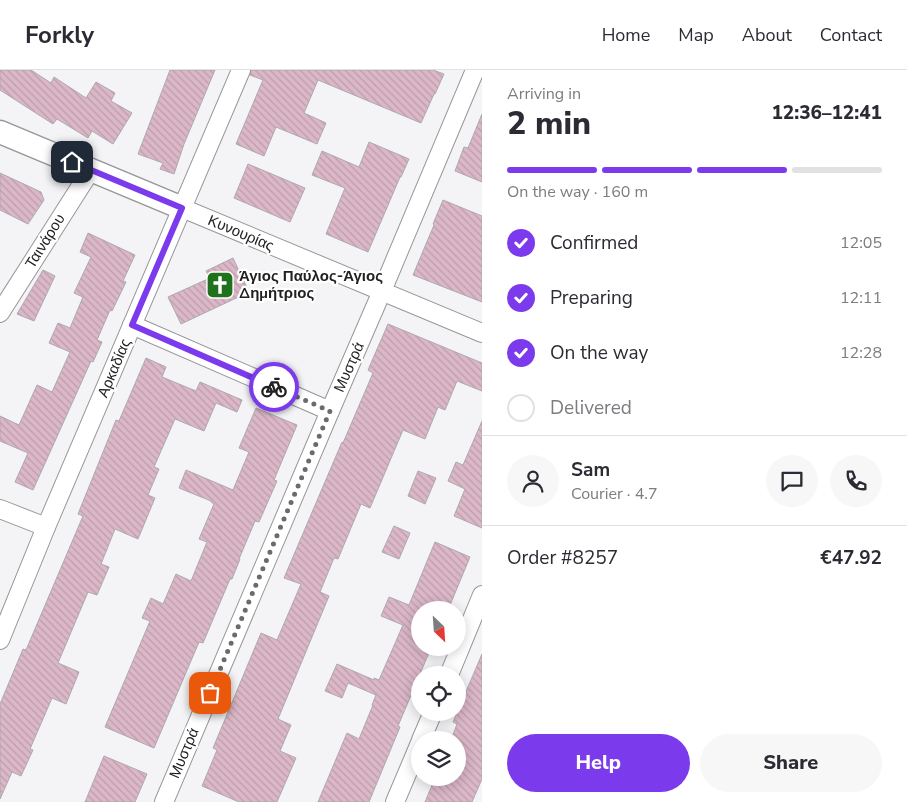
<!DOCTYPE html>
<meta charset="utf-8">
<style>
body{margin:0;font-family:"Nunito Sans",sans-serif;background:#f7f7f7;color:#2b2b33;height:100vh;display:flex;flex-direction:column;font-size:19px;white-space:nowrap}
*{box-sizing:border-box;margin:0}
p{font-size:16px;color:#7c7c81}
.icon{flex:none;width:28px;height:28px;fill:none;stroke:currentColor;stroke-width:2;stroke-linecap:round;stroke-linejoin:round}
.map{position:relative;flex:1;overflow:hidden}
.side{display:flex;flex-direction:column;background:#fff;width:425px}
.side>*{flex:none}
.needle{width:32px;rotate:155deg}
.tools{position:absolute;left:411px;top:531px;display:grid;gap:10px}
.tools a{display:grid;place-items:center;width:55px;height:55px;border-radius:50%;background:#fff;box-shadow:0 2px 12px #0003;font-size:25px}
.pin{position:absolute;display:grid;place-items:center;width:42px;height:42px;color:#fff;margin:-21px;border-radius:10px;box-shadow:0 2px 8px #0006}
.courier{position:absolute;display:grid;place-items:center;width:50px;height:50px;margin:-25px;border:4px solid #7c3aed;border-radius:50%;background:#fff;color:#222;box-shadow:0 1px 6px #0007}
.headline em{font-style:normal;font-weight:800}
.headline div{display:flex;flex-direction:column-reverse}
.headline{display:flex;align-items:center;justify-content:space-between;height:85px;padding:0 25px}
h1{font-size:32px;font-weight:800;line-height:38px}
.bar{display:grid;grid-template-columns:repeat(4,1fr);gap:8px 5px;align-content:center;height:60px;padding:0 25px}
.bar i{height:6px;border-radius:4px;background:#e1e1e2}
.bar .selected{background:#7c3aed}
.bar p{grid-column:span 4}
.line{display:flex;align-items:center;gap:12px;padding:0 25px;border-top:1px solid #e1e1e2}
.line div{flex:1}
.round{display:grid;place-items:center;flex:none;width:52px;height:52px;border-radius:26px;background:#f7f7f7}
ol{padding:0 25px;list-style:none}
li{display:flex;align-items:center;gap:15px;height:55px}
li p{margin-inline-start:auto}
li .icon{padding:5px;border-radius:50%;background:#7c3aed;color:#fff;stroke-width:4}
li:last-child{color:#7c7c81}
li i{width:28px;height:28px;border:2px solid #e1e1e2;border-radius:50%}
.cta{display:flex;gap:10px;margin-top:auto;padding:10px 25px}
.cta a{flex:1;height:58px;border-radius:30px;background:#7c3aed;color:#fff;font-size:20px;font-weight:800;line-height:58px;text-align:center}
.cta a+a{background:#f7f7f7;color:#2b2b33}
header{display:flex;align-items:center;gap:30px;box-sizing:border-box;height:70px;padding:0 25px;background:#fff;border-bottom:1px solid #e1e1e2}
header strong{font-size:24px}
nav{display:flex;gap:28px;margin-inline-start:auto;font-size:18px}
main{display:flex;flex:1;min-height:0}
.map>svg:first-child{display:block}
.building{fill:url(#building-back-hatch);stroke:#adaaab}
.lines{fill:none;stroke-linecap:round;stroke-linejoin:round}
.minor-casing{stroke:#979799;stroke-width:20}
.tertiary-casing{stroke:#979799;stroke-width:25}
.minor{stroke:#fff;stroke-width:18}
.tertiary{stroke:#fff;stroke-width:22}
.done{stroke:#6b6b6d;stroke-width:5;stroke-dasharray:0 9}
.route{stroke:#7c3aed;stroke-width:6}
.labels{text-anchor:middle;stroke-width:4.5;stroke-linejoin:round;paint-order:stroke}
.street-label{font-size:15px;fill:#212122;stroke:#fff}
.poi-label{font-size:15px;font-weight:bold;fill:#212122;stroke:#fff;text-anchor:start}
</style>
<header>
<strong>Forkly</strong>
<nav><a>Home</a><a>Map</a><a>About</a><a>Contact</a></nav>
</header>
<main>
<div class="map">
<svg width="482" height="732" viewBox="0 0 482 732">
<defs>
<pattern id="building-back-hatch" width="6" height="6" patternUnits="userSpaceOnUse" patternTransform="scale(1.25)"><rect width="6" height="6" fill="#dbb7c8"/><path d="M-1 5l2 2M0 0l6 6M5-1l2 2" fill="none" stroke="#bc9dac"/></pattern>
</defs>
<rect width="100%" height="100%" fill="#f4f4f7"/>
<!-- building -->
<g class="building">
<polygon points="0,0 31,0 51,13 54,7 86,28 96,12 115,23 111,31 132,43 113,74 92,61 88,68 57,49 53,54 0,20"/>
<polygon points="170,0 215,0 184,74 174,104 160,99 163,93 138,84"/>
<polygon points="251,0 433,0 444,4 435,24 434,24 421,53 318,10 304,43 326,53 317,74 276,57 264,86 236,74 263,10 250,5"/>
<polygon points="482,44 482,112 455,101 464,77 468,78"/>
<polygon points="369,72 409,89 401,107 400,107 368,182 326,164 345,118 312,105 322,81 359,97"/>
<polygon points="248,94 305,118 290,152 234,128"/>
<polygon points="0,103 41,122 44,130 28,154 0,140"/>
<polygon points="443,130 482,146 482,232 413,205 434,155 433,154"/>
<polygon points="88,163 135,185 123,211 126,212 112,241 110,240 97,270 102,272 93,292 91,291 33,420 15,412 28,383 0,371 0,346 19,355 37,315 52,322 70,282 49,273 58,253 70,258 83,227 74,223 91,187 80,182"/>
<polygon points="233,188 249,222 181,254 168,227 210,208 206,201"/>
<polygon points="43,200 55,206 34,251 17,244"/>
<polygon points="388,254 482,293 482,321 457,311 445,340 438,337 425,369 403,360 370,438 361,434 338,489 334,488 320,522 329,526 278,649 291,655 280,681 296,688 277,732 239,732 202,716 217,680 213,678 261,563 277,570 301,514 284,508 342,372 343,373 373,303 368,300"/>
<polygon points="146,288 166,297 162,307 196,321 200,312 242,330 237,342 216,333 204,361 175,349 154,397 159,399 148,425 155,428 138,469 115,459 101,494 109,497 97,525 88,522 58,593 79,602 66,634 52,628 30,679 33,680 21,706 12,702 0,729 0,634 23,579 26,580 83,446 78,444 116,350 119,351"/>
<polygon points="256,338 297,355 274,410 277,411 259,452 255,451 239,489 240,489 232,509 230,509 203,573 199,572 154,678 105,657 150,551 142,548 151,528 163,534 176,504 191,511 207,472 199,469 214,434 211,432 211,431 179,418 186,400 233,420 249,382 239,378"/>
<polygon points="482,351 482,458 454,446 465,419 448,411 456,392 463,395"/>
<polygon points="418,401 436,408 425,434 408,426"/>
<polygon points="394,456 410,463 399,489 382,482"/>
<polygon points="435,472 470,487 448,540 420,540 420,578 431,578 398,656 400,657 369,732 318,732 347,663 359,669 373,635 372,635 376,625 348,613 342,628 325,621 337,594 374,610 374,608 379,610 403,555 381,546 389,527 409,535"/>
<polygon points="482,584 482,709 472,732 425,732 435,708 458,708 458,670 451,670 457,654 453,652"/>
<polygon points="104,686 147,704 135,732 85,732"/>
</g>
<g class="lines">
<defs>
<g id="minor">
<polyline points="182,138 482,263"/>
<polyline points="0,243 91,100"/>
<polyline points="132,255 330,341"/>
<polyline points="0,439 46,457"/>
<polyline points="0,570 46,457 241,0"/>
<polyline points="449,605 482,525"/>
<polyline points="421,670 433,642"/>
<polyline points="164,732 330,341 382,221 475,0"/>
<polyline points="395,732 420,673"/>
</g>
<polyline id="tertiary" points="0,62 182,138"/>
</defs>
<!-- minor casing -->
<use href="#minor" class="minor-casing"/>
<!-- tertiary casing -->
<use href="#tertiary" class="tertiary-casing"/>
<!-- minor -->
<use href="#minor" class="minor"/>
<!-- tertiary -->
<use href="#tertiary" class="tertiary"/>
</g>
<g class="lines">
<!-- done -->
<polyline class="done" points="210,623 330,341 274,317"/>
<!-- route -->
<polyline class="route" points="72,92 182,138 132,255 274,317"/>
</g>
<!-- icons -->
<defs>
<symbol id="church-square" viewBox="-11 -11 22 22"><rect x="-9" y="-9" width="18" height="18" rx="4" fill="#1f721b" stroke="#fff"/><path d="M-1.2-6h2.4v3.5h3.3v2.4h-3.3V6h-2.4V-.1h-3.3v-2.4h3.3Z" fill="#fff"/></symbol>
</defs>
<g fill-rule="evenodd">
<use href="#church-square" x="204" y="199" width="32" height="32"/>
</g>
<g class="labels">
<!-- street labels -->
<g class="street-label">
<text transform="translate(241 163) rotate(23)" y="5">Κυνουρίας</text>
<text transform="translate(45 171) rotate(-58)" y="5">Ταινάρου</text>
<text transform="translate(349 297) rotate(-66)" y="5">Μυστρά</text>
<text transform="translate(114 298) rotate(-67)" y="5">Αρκαδίας</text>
<text transform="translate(184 683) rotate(-67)" y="5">Μυστρά</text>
</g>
<!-- poi labels -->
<g class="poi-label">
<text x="239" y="211">Άγιος Παύλος-Άγιος<tspan x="239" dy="17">Δημήτριος</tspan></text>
</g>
</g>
</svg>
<div class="tools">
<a><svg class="needle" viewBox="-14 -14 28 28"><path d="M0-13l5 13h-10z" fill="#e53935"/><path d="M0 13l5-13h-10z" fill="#7c7c81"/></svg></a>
<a><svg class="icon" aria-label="locate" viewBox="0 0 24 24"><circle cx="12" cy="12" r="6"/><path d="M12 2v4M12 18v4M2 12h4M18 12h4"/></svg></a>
<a><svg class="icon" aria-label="layers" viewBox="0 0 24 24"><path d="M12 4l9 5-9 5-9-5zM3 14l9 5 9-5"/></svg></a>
</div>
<div class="pin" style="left:210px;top:623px;background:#ea580c"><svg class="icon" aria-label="bag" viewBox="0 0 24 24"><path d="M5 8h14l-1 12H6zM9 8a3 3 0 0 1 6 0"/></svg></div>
<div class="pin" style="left:72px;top:92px;background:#1f2937"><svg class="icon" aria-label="home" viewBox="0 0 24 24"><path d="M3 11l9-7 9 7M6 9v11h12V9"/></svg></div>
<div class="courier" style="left:274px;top:317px"><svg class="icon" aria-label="bike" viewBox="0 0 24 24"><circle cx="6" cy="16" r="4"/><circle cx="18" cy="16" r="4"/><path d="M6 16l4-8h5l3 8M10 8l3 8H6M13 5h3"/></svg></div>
</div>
<section class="side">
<div class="headline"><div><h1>2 min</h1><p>Arriving in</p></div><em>12:36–12:41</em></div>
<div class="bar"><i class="selected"></i><i class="selected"></i><i class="selected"></i><i></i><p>On the way · 160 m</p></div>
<ol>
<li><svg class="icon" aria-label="check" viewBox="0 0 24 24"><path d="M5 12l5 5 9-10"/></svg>Confirmed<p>12:05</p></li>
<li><svg class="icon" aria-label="check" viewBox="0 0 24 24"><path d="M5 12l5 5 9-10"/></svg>Preparing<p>12:11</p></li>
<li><svg class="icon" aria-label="check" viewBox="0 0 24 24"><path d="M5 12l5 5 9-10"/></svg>On the way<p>12:28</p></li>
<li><i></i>Delivered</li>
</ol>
<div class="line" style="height:90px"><a class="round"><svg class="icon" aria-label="person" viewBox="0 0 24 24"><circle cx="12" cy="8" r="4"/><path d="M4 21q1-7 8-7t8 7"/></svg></a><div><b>Sam</b><p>Courier · 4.7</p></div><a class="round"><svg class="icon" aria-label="chat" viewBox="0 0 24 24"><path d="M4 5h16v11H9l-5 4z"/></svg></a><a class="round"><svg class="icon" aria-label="phone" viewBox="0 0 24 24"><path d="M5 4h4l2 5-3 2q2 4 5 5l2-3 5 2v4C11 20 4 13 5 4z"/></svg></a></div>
<div class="line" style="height:65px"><div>Order #8257</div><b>€47.92</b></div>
<div class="cta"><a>Help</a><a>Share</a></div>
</section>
</main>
